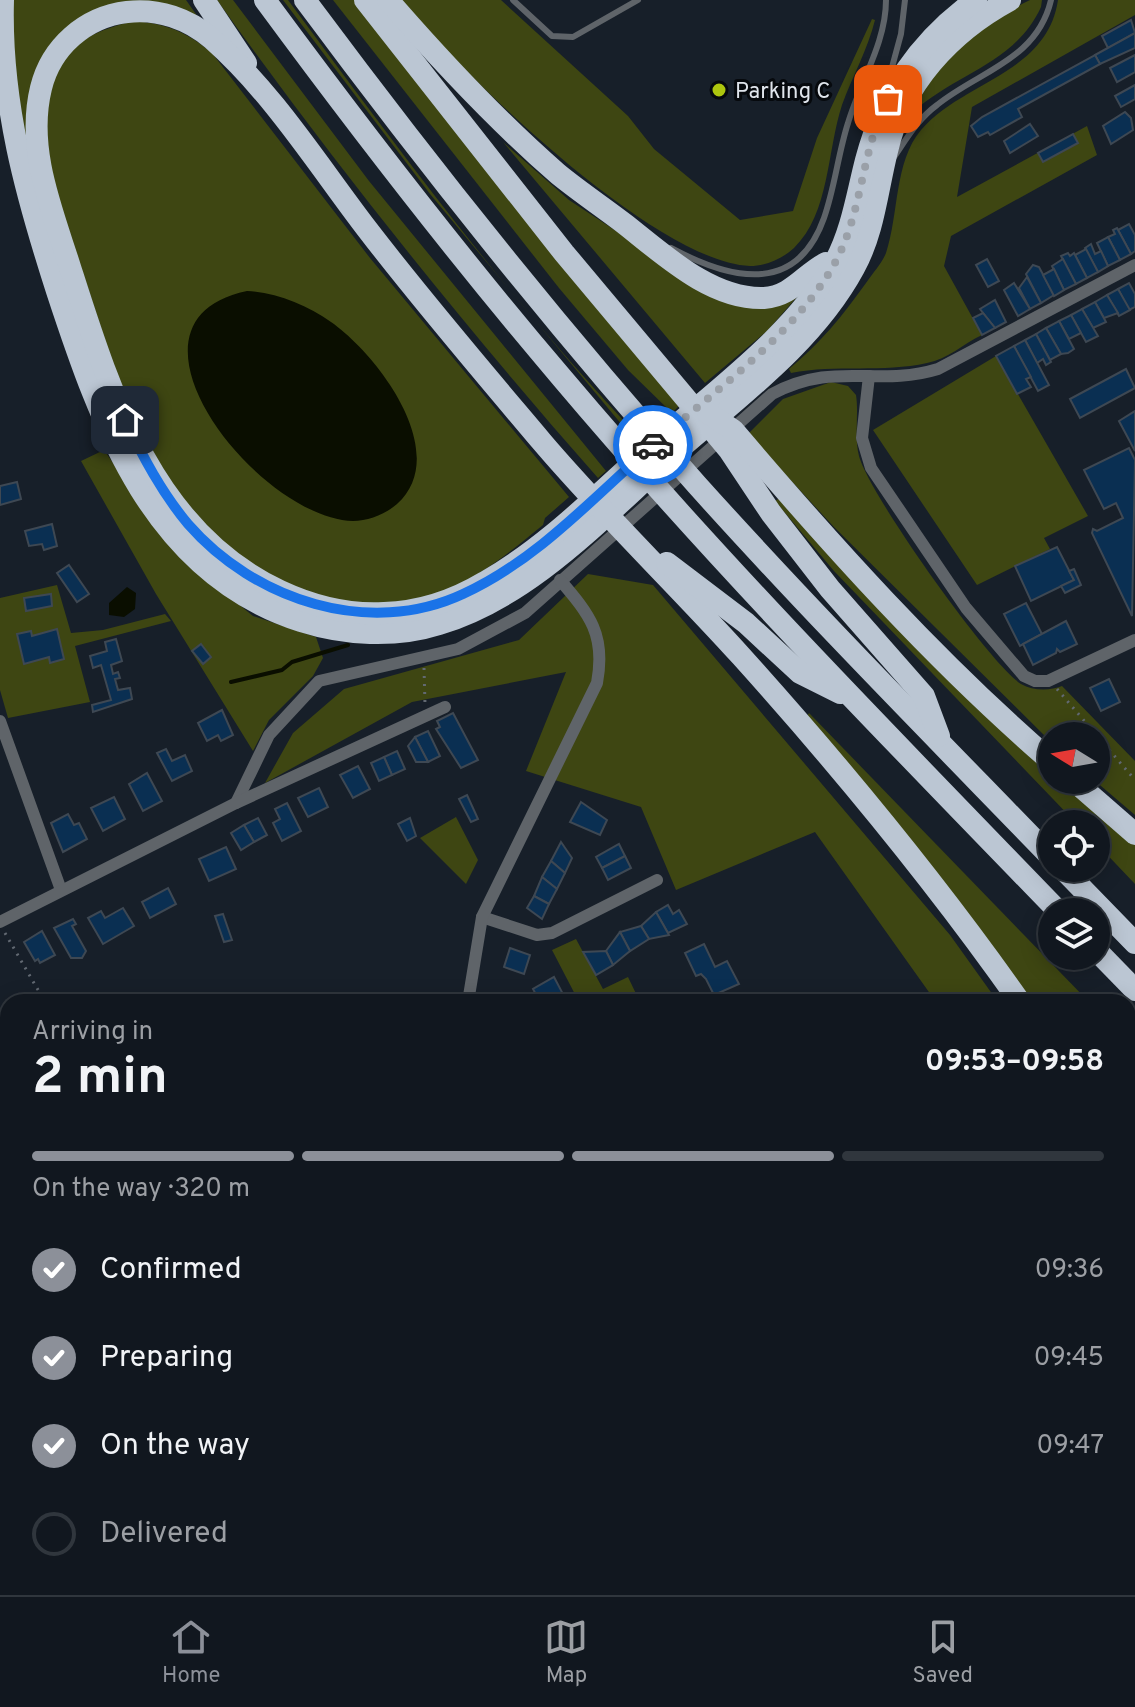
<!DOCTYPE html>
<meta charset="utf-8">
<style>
body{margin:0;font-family:Overpass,sans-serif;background:#1a2028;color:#f1f3f6;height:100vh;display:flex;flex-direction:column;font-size:30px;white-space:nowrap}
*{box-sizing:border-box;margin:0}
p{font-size:26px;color:#9c9fa4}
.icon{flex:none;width:44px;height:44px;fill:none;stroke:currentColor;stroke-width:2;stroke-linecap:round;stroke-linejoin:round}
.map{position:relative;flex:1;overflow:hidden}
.panel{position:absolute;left:0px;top:994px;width:1136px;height:602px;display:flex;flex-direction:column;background:#11171f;border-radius:24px 24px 0 0;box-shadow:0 4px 20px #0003,0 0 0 2px #30363d}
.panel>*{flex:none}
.needle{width:52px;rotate:281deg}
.buttons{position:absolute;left:1038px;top:722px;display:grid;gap:16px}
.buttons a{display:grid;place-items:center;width:72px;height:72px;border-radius:50%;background:#11171f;box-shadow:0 4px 20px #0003,0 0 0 2px #30363d;font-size:40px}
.pin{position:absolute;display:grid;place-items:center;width:68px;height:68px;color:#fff;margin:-34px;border-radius:16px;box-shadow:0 4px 12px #0006}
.courier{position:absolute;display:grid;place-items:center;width:80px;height:80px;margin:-40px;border:6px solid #1a73e8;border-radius:50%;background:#fff;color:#222;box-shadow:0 2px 10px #0007}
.overview em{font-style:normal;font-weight:700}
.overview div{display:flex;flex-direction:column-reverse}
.overview{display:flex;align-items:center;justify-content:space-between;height:136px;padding:0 32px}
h1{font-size:52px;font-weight:700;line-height:60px}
.bar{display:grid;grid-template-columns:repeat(4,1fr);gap:12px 8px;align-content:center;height:96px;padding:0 32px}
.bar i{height:10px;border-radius:6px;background:#30363d}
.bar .selected{background:#8c9099}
.bar p{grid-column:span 4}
ol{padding:0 32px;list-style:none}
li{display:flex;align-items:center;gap:24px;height:88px}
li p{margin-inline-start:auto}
li .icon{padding:8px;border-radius:50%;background:#8c9099;color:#fff;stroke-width:4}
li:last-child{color:#9c9fa4}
li i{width:44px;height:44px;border:4px solid #30363d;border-radius:50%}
.dock{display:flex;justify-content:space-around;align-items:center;height:112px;border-top:2px solid #30363d;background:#11171f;font-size:22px;color:#9c9fa4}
.dock a{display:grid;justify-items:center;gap:4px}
.dock .selected{color:#8c9099}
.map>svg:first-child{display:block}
.green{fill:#3e4612}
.water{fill:#0a0e00}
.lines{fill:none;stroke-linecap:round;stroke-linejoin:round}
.stream{stroke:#0a0e00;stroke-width:4}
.building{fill:#0a2f52;stroke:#3e4853;stroke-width:2}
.path{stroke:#626972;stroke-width:3;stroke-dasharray:2 6;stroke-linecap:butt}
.lane{stroke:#5f6469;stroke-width:6}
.street{stroke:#5f6469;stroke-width:12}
.secondary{stroke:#848b94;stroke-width:16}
.primary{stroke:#a1aab5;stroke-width:18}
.highway{stroke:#bbc6d3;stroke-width:22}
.done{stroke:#9aa0a8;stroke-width:8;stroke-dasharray:0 14.4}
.route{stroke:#1a73e8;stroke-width:10}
.poi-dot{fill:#adc60e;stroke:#06090d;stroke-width:3}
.labels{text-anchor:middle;stroke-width:6;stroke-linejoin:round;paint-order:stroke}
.poi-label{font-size:22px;fill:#e0e5ec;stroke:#06090d;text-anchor:start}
</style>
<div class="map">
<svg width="1135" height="1595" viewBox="0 0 1135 1595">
<rect width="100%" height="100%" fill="#171f29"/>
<!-- green -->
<g class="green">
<path d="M12 0H186L198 17C154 5 131 0 86 14L27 132 25 150 13 49Z"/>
<path d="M217 0H233L369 181 606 471 598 478C463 325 336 166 217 0Z"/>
<path d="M283 0H288C399 150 512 304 641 439L637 443 430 194Z"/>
<polygon points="333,0 355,0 680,405 672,413 628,370 559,288"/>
<path d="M402 0H501L628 116 654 149 740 220 793 211 817 138 872 19 875 20C868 49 852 77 842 105 827 150 830 213 794 248 782 259 766 266 750 266 655 262 461 74 402 0Z"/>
<path d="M1030 0H1042L1041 7C1015 64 955 73 912 113 936 61 979 25 1030 0Z"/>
<path d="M1058 0H1135V15L972 107 957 197 1087 126 1097 155 951 236 944 266 982 335C963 344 948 359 927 363 883 373 836 364 791 373L789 369C823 340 840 319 866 283 872 274 882 263 886 253 899 214 894 162 921 130 963 81 1047 74 1058 0Z"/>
<path d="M135 21C167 24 187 32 212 53L370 258 569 497 545 518 543 525C511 551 480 577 443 592 339 635 224 565 168 479 129 420 109 352 87 285 66 221 31 147 51 81 62 44 101 28 135 21Z"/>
<polygon points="503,142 569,200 698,285 804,289 767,331 705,383"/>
<polygon points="996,356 1088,516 1044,538 1050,549 977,585 873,430"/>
<path d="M831 382 848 386 856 395C859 414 854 437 859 456 869 494 988 662 1021 684 1033 691 1050 691 1062 686L1135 761V815L1094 780 1096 736H1052V743L834 527 748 434 783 399Z"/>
<polygon points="104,450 176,553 253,616 316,637 323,658 313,676 269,720 253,751 156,594 81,461"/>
<polygon points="783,496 1052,770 1052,780 1063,780 1135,842 1135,884 1096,843 1096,824 1077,824 834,571 775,501"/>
<polygon points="588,574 653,585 950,935 998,1002 936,1002 815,832 676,890 641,807 526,771 566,672 412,702 265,783 293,733 344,689 519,640"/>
<polygon points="57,585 71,633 103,630 165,614 171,621 75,646 90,702 8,718 0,690 0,598"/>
<polygon points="809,713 1089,1002 1030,1002 806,718"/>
<polygon points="456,817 478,860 466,884 420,838"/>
<polygon points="576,939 603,989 628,977 640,1002 579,1002 552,950"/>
<polygon points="1128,1042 1135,1049 1135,1149 1128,1139"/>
</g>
<!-- water -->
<g class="water">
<path d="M247 291C276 292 307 305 331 322 377 354 453 453 397 504 386 514 368 521 353 521 257 518 102 321 247 291Z"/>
<polygon points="127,587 136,593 135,609 124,617 109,615 109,603"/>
</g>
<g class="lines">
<!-- stream -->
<polyline class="stream" points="231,682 282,670 292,662 348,645"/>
</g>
<!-- building -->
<g class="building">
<polygon points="1131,20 1135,33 1108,48 1102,36"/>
<polygon points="1135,33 1135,48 1100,64 1095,55"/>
<polygon points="1095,55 1100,64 1018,109 1022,117 990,135 988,132 978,137 971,126 982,117"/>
<polygon points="1135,55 1135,72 1117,82 1110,68"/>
<polygon points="1135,85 1135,99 1121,107 1115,96"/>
<polygon points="1125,112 1131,118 1133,130 1111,144 1103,126"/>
<polygon points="1030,124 1038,136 1010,153 1004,141"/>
<polygon points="1073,134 1078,143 1043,162 1038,153"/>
<polygon points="1129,224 1135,235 1135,251 1131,254 1118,230"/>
<polygon points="1117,228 1131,254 1120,260 1108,237 1115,234 1113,230"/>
<polygon points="1108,237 1120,260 1108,266 1097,243"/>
<polygon points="1091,244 1095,254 1101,251 1108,266 1098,272 1085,248"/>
<polygon points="1086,249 1098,272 1087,278 1075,255"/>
<polygon points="1068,253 1070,256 1074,253 1087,278 1076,284 1061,256"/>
<polygon points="987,259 999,281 988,287 976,265"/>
<polygon points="1063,259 1076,284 1064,290 1052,266"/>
<polygon points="1033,265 1039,267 1054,295 1041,303 1026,274"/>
<polygon points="1054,269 1064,290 1054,296 1043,275"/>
<polygon points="1027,277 1041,303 1030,309 1019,288"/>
<polygon points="1014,283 1030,309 1018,316 1004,290"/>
<polygon points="1129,283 1135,294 1135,307 1129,310 1118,289"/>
<polygon points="1118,289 1130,310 1119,316 1107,295"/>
<polygon points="1107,295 1118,313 1104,318 1095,302"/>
<polygon points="995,300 1006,322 995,328 980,309"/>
<polygon points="1095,302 1106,322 1093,328 1082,309"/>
<polygon points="1082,309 1098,336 1086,342 1071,315"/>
<polygon points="983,313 995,328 982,335 973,318"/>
<polygon points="1071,315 1081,333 1069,339 1059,321"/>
<polygon points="1059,321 1074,349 1068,353 1061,354 1046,328"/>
<polygon points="1046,328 1061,354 1050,360 1036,334"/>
<polygon points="1036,334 1051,362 1046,365 1043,359 1037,363 1025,340"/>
<polygon points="1025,340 1049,385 1038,391 1014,346"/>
<polygon points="1014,346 1031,377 1026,379 1031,387 1017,394 996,356"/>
<polygon points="1126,369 1135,388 1080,418 1070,399"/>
<polygon points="1135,411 1135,451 1119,421"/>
<polygon points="1129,448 1135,460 1132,616 1092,533 1093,529 1097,531 1123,518 1116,503 1104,509 1084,470"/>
<polygon points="17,482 21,499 0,505 0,486"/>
<polygon points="52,524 57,546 44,550 42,544 29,546 25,531"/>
<polygon points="1057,547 1074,580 1031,601 1015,566"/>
<polygon points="69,565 89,594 77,602 57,573"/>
<polygon points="1074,569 1081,585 1065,593 1061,586 1074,580 1069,571"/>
<polygon points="51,594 52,606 26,611 24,598"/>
<polygon points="1026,603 1042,634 1020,646 1004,614"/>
<polygon points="1066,621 1077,644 1060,652 1057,649 1056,653 1033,665 1023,644"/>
<polygon points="57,629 64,659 50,663 49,657 24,664 17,634 31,631 32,636"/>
<polygon points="116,639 122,661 111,665 113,674 118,672 120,678 115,679 118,690 130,688 132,699 93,712 92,705 111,700 101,665 93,668 90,656 107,651 105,642"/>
<polygon points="201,644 211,657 203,664 192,651"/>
<polygon points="1109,679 1120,702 1101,711 1090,688"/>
<polygon points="222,710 233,735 221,741 218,735 207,741 198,723"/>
<polygon points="453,713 478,760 461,768 436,729 440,727 437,721"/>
<polygon points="428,731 440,756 428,762 415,737"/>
<polygon points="415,737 428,762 416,762 408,746"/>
<polygon points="166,749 172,761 185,755 192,771 172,781 157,753"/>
<polygon points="397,751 405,769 392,775 384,757"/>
<polygon points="384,757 392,775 379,781 371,763"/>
<polygon points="358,766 370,789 353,798 340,775"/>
<polygon points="147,773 162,801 143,811 129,784"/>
<polygon points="319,788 328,807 308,817 298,798"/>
<polygon points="467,795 478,819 471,822 459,799"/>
<polygon points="114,797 125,819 103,831 91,808"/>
<polygon points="581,802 607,820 600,835 570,822"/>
<polygon points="287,803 301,831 282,841 273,823 280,819 275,809"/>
<polygon points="68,814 74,825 79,823 87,839 63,852 51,823"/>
<polygon points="258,818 267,835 254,842 244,825"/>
<polygon points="410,818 416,836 407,841 398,824"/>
<polygon points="244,825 254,842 241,850 231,833"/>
<polygon points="561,842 572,858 565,873 551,861"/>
<polygon points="619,844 625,856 602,868 596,857"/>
<polygon points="226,847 236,869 209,881 199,859"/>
<polygon points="625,856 631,868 608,880 602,868"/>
<polygon points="551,861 565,873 557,889 542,877"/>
<polygon points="542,877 557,889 549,904 534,896"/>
<polygon points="168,888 176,904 150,918 142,902"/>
<polygon points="534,896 549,904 542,919 527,908"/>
<polygon points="668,905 673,914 679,910 687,924 668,933 656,912"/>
<polygon points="123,908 134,926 103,944 88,918 101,911 105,918"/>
<polygon points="656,912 669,935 649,939 641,926"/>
<polygon points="223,914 232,940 224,942 215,916"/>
<polygon points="73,919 76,924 72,926 86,951 82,958 71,958 54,928"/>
<polygon points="641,926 649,939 630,951 620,932"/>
<polygon points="42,931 55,955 40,963 38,959 35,961 24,942"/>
<polygon points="620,932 630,951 613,965 606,951"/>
<polygon points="704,944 715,967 727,961 739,984 714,995 706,979 701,974 696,976 685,953"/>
<polygon points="510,948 530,955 524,974 504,967"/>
<polygon points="606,951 613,965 596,975 583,952"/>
<polygon points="554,977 564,996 553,1002 540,1002 533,989"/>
<polygon points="1135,1451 1135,1485 1128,1479 1128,1458"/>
<polygon points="1135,1558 1135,1584 1131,1589 1128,1566"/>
<polygon points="594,1588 621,1588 621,1589 609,1595 578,1595"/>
<polygon points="693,1588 715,1588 723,1595 686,1595"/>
<polygon points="715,1588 749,1588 742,1595 723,1595"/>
<polygon points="827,1588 856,1588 862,1595 819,1595"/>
</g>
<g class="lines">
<!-- path -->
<g class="path">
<polyline points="424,668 425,704"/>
<polyline points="1057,689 1135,780"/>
<polyline points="5,933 45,1002"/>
<polyline points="0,1359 8,1352"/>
<polyline points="766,1595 772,1588"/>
<polyline points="811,1595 817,1588"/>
</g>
<!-- lane -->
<g class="lane">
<polyline points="513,0 552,36 573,37 638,0"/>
<polyline points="888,82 901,34 905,0"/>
<path d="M894 157C907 138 918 119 937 105 979 71 1037 60 1051 0"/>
<path d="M671 248C729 279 796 297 824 218 835 187 838 154 848 123 860 82 886 43 886 0"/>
</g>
<!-- street -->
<g class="street">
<polyline points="869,376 862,438 871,468 966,608 1024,676 1035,681 1048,681 1135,640"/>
<polyline points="0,721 61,890"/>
<path d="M236 803 269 735 319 681 458 649 525 613 772 394C836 360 876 388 938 369L1135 265"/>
<polyline points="482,917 537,935 552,933 657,880"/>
<polyline points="0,922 236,803 445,707"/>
<path d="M468 1002 482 917 597 683C606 635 590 615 560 580"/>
<polyline points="1128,1304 1135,1311"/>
<polyline points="1128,1504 1135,1511"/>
<polyline points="1128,1525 1135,1532"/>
<polyline points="468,1588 469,1595"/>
<polyline points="890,1588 896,1595"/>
</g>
<!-- secondary -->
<polyline class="secondary" points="788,1595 795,1588"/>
<!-- primary -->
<g class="primary">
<polyline points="1128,1239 1135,1229"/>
<polyline points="1128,1256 1135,1251"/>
</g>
<!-- highway -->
<g class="highway">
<path d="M3 0C0 102 26 195 57 291 101 425 153 574 301 621 345 635 395 638 439 624 533 596 606 513 678 450 740 396 814 342 854 268 874 232 877 191 887 151 902 84 951 32 1010 0"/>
<polyline points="204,0 246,63"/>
<path d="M265 0C360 129 458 256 562 378 719 564 890 737 1059 912"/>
<path d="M305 0C429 167 559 330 697 485 812 613 933 735 1052 858"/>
<polyline points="365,0 564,253 729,450 771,513 830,589 924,696 939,736"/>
<path d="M388 0C441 61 497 121 558 174 580 192 604 208 626 225 664 255 712 300 764 298 792 296 803 275 826 263"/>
<path d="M976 0C919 41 884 93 866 160 857 195 852 230 835 262 795 334 712 393 651 447 599 493 547 547 485 582 455 600 420 612 384 613 348 615 312 606 280 591 152 531 110 392 70 267 52 210 26 149 41 88 51 47 85 17 127 12 158 8 189 19 212 39 273 93 318 165 367 229 423 302 483 372 542 442 605 516 676 584 741 656 840 766 934 880 1020 1002"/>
<path d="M708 413 733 430C832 546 936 662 1052 762"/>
<polyline points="667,563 746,623 800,673 840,693"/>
<polyline points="1073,780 1135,834"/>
<polyline points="1062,868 1135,943"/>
<polyline points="1096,950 1135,990"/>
<polyline points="1128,1156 1135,1166"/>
</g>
</g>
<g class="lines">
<!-- done -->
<path class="done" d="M653 445C714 391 801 330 838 257 863 207 862 148 888 99"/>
<!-- route -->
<path class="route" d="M125 420C143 457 162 493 188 524 254 600 369 638 463 594 536 561 594 497 653 445"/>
</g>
<!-- markers -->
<circle class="poi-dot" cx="719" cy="90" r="8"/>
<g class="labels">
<!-- poi labels -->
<g class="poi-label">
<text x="735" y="98">Parking C</text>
</g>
</g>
</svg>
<div class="buttons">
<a><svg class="needle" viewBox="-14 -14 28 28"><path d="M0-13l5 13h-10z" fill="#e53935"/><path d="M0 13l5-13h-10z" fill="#9c9fa4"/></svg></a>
<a><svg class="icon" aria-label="locate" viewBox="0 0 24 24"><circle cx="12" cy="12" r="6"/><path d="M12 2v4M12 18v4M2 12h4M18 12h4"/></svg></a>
<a><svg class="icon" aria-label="layers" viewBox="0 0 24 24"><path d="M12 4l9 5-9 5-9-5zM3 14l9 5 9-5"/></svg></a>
</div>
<div class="pin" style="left:888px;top:99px;background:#ea580c"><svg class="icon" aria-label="bag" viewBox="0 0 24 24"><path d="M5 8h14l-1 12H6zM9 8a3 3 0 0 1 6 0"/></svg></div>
<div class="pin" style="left:125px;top:420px;background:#1f2937"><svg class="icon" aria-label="home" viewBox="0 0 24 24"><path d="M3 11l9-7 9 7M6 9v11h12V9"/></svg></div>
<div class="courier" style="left:653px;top:445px"><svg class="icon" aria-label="car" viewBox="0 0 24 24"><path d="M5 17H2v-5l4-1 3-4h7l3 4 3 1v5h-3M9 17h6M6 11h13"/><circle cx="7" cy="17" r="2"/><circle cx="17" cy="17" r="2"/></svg></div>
<section class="panel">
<div class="overview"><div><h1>2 min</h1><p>Arriving in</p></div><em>09:53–09:58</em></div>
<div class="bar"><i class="selected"></i><i class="selected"></i><i class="selected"></i><i></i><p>On the way · 320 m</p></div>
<ol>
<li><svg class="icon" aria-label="check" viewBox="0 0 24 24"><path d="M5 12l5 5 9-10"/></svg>Confirmed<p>09:36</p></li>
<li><svg class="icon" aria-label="check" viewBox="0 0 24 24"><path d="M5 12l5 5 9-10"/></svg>Preparing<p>09:45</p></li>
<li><svg class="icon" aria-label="check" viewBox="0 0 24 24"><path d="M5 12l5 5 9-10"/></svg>On the way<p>09:47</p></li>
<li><i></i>Delivered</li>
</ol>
</section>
</div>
<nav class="dock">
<a class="selected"><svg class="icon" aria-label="home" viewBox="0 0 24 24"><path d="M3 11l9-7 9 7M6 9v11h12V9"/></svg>Home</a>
<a><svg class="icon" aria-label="map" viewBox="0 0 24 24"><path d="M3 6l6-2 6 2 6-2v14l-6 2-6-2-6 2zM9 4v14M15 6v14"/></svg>Map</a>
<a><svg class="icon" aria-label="saved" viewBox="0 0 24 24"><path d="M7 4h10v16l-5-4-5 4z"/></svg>Saved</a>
</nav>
